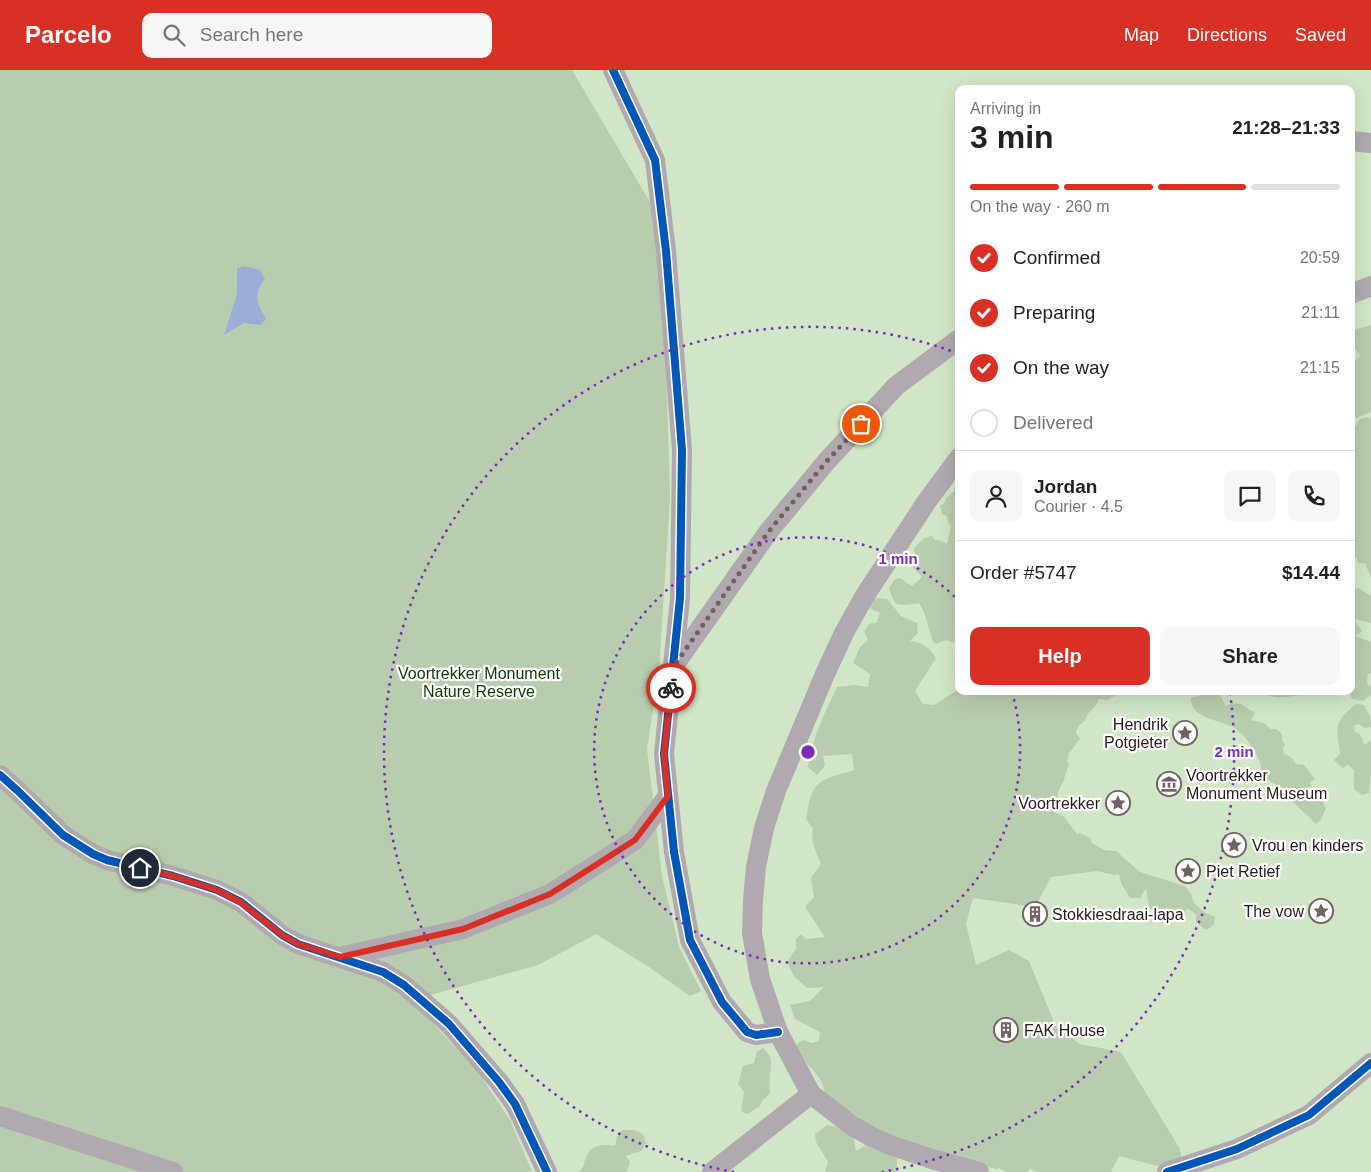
<!DOCTYPE html>
<meta charset="utf-8">
<style>
body{margin:0;font-family:Helvetica,sans-serif;background:#f6f6f6;color:#222;height:100vh;display:flex;flex-direction:column;font-size:19px;white-space:nowrap}
*{box-sizing:border-box;margin:0}
p{font-size:16px;color:#767676}
.icon{flex:none;width:28px;height:28px;fill:none;stroke:currentColor;stroke-width:2;stroke-linecap:round;stroke-linejoin:round}
.map{position:relative;flex:1;overflow:hidden}
.sheet{position:absolute;left:955px;top:15px;width:400px;height:610px;display:flex;flex-direction:column;background:#fff;border-radius:10px;box-shadow:0 5px 20px #0002}
.sheet>*{flex:none}
.pin{position:absolute;display:grid;place-items:center;width:42px;height:42px;color:#fff;margin:-21px;border:2px solid #fff;border-radius:50%;box-shadow:0 1px 5px #0007}
.courier{position:absolute;display:grid;place-items:center;width:50px;height:50px;margin:-25px;border:4px solid #d93025;border-radius:50%;background:#fff;color:#222;box-shadow:0 1px 6px #0007}
.overview em{font-style:normal;font-weight:600}
.overview div{display:flex;flex-direction:column-reverse}
.overview{display:flex;align-items:center;justify-content:space-between;height:85px;padding:0 15px}
h1{font-size:32px;font-weight:600;line-height:38px}
.bar{display:grid;grid-template-columns:repeat(4,1fr);gap:8px 5px;align-content:center;height:60px;padding:0 15px}
.bar i{height:6px;border-radius:4px;background:#e0e0e0}
.bar .active{background:#d93025}
.bar p{grid-column:span 4}
.line{display:flex;align-items:center;gap:12px;padding:0 15px;border-top:1px solid #e0e0e0}
.line div{flex:1}
.round{display:grid;place-items:center;flex:none;width:52px;height:52px;border-radius:10px;background:#f6f6f6}
ol{padding:0 15px;list-style:none}
li{display:flex;align-items:center;gap:15px;height:55px}
li p{margin-inline-start:auto}
li .icon{padding:5px;border-radius:50%;background:#d93025;color:#fff;stroke-width:4}
li:last-child{color:#767676}
li i{width:28px;height:28px;border:2px solid #e0e0e0;border-radius:50%}
.cta{display:flex;gap:10px;margin-top:auto;padding:10px 15px}
.cta a{flex:1;height:58px;border-radius:10px;background:#d93025;color:#fff;font-size:20px;font-weight:600;line-height:58px;text-align:center}
.cta a+a{background:#f6f6f6;color:#222}
header{display:flex;align-items:center;gap:30px;box-sizing:border-box;height:70px;padding:0 25px;background:#d93025;color:#fff}
header strong{font-size:24px}
nav{display:flex;gap:28px;margin-inline-start:auto;font-size:18px}
.search{width:350px;height:45px;background:#f6f6f6;display:flex;align-items:center;gap:12px;box-sizing:border-box;padding:0 18px;border-radius:10px;color:#767676;font-size:19px}
.map>svg:first-child{display:block}
.green{fill:#d0e6c6;fill-rule:evenodd}
.forest{fill:#b8ccae}
.water{fill:#9bafd6}
.lines{fill:none;stroke-linecap:round;stroke-linejoin:round}
.minor{stroke:#b1a9b0;stroke-width:20}
.cycleway-casing{stroke:#fff;stroke-width:11}
.cycleway{stroke:#0057b8;stroke-width:8}
.done{stroke:#726261;stroke-width:5;stroke-dasharray:0 9}
.route{stroke:#d93025;stroke-width:6}
.ring{fill:none;stroke:#7b2cbf;stroke-width:2.5;stroke-dasharray:2.5 5}
.labels{text-anchor:middle;stroke-width:4.5;stroke-linejoin:round;paint-order:stroke}
.park-label{font-size:16px;fill:#0a3a02;stroke:#fff}
.poi-label{font-size:16px;fill:#2c1919;stroke:#fff;text-anchor:start}
.centre{fill:#7b2cbf;stroke:#fff;stroke-width:2.5}
.ring-label{font-size:15px;text-anchor:middle;font-weight:bold;fill:#7b2cbf;stroke:#fff;stroke-width:4.5;stroke-linejoin:round;paint-order:stroke}
</style>
<header>
<strong>Parcelo</strong>
<div class="search"><svg class="icon" aria-label="search" viewBox="0 0 24 24"><circle cx="10" cy="10" r="6"/><path d="M15 15l6 6"/></svg>Search here</div>
<nav><a>Map</a><a>Directions</a><a>Saved</a></nav>
</header>
<div class="map">
<svg width="1371" height="1102" viewBox="0 0 1371 1102">
<rect width="100%" height="100%" fill="#f4e9e8"/>
<!-- green -->
<path class="green" d="M0 0H1371V1102H0ZM959 19H1351V621H959Z"/>
<!-- forest -->
<g class="forest">
<polygon points="0,0 572,0 654,139 665,258 670,428 659,600 647,679 662,806 679,877 701,921 690,926 649,897 596,864 538,895 427,926 417,937 476,999 510,1050 532,1102 0,1102"/>
<polygon points="1371,255 1371,342 1356,348 1351,346 1351,290 1355,291 1360,286 1355,278 1351,278 1351,261"/>
<polygon points="1370,347 1371,350 1371,508 1365,493 1358,493 1356,487 1351,485 1351,356 1355,357 1360,349"/>
<polygon points="956,420 959,420 959,574 946,570 936,574 933,572 924,542 919,533 906,535 896,534 892,527 889,518 895,509 900,508 912,516 922,507 910,494 914,485 914,478 924,468 932,466 935,470 939,470 947,474 951,456 948,453 947,446 942,444 940,435 944,434 946,428"/>
<polygon points="1358,518 1371,526 1371,553 1351,548 1351,521"/>
<path d="M874 528 887 529 901 546 917 553 918 563 910 571C923 573 929 577 936 588L915 621 923 634 934 635 959 619V621H1127C1120 625 1114 625 1108 630L1099 629C1096 638 1088 640 1084 652L1079 655 1076 663 1080 669 1069 683 1067 692 1069 694C1067 699 1067 701 1065 706 1062 719 1055 718 1059 733L1054 742 1064 747 1077 764 1080 763 1090 768 1092 773 1104 780 1116 781 1140 802 1185 816 1191 824 1194 833 1204 842 1215 847 1214 855 1206 860 1196 852V844L1187 838 1180 851 1149 837 1146 818 1140 828H1130L1121 813 1119 804 1114 805 1097 801 1051 807 1035 837 973 828 966 854 976 895 1009 880 1029 891 1056 957 1080 974 1121 982 1180 1079 1181 1087 1161 1097 1119 1086 1111 1102H1037L1030 1098 1028 1102H1006L999 1098 997 1099 972 1093 904 1073 827 1033C825 1025 824 1015 820 1009 812 997 800 989 794 976L803 970 812 973 819 971 820 962 795 949 790 935 810 931 824 917 807 918 794 906 787 892 796 879V869L801 864 806 869 825 867 805 837 814 827 811 808 821 794 815 780 812 768 813 759 806 749C808 739 809 726 815 718 823 707 842 704 854 700L852 684 823 686 825 696 817 705 808 697C812 668 825 643 837 617L855 615 868 617 870 604 853 593 860 577 868 570 864 561 869 554 876 553 880 543 867 537Z"/>
<polygon points="1351,551 1356,552 1362,561 1355,566 1371,572 1371,603 1368,604 1367,613 1371,617 1371,625 1363,631 1352,629 1349,621 1351,621"/>
<path d="M1259 621H1303L1301 625C1286 627 1272 630 1259 621Z"/>
<path d="M1219 623 1226 636 1232 633 1241 634 1255 643 1251 650 1266 654 1270 659H1276L1282 664V670L1285 675 1283 679 1284 684 1291 687 1296 694 1304 695 1315 709 1310 712 1313 720 1308 721 1311 729 1322 731 1326 738 1321 750 1316 754 1292 731 1283 728 1279 722 1280 717C1275 714 1267 710 1264 705 1262 701 1261 695 1259 690 1254 678 1246 667 1236 659 1222 649 1190 650 1191 628L1206 624Z"/>
<path d="M1356 634 1364 635 1371 648V657L1365 658 1359 654 1354 655 1355 662 1360 664 1365 675 1371 670V704L1369 723 1362 725 1354 719V700L1347 694 1343 699 1334 690 1340 684C1337 656 1332 654 1356 634Z"/>
<path d="M763 978C774 988 771 993 770 1005 769 1011 770 1017 770 1023L762 1031 760 1036 747 1044 741 1041 744 1022 738 1014 743 996 754 993 757 982Z"/>
<polygon points="827,1055 841,1058 853,1066 856,1081 868,1074 897,1088 897,1102 826,1102 825,1100 828,1092 816,1072 815,1064"/>
<path d="M622 1060H634L643 1064 646 1073 641 1081 626 1086 630 1092 627 1102H579C584 1097 584 1093 586 1087 592 1074 603 1074 615 1076L617 1067Z"/>
</g>
<!-- water -->
<path class="water" d="M245 196 260 200 265 209C253 224 257 234 266 249L260 255 244 253 224 265 237 224V198Z"/>
<g class="lines">
<!-- minor -->
<g class="minor">
<polyline points="613,0 655,90 666,181 682,380 680,528 664,684 674,782 690,870 722,932 747,962 756,965 778,962"/>
<polyline points="1351,71 1371,73"/>
<polyline points="1351,224 1371,216"/>
<polyline points="959,388 927,431 864,527 844,563 825,604 776,721 764,758 756,797 753,830 752,863 760,909 778,962 811,1024 851,1055 870,1066 890,1075 935,1090 979,1102"/>
<polyline points="675,594 769,461 826,392 896,316 959,269"/>
<polyline points="0,705 18,721 63,765 93,784 107,790 173,806 217,820 241,832 282,865 298,874 383,902 404,915 449,954 499,1012 515,1034 547,1102"/>
<polyline points="340,887 463,859 550,824 635,770 668,726"/>
<polyline points="0,1046 173,1102"/>
<polyline points="712,1102 811,1024"/>
<polyline points="1167,1102 1237,1079 1309,1045 1371,993"/>
</g>
<defs>
<g id="cycleway">
<polyline points="613,0 655,90 666,181 682,380 680,528 664,684 674,782 690,870 722,932 747,962 756,965 778,962"/>
<polyline points="0,705 18,721 63,765 93,784 107,790 173,806 217,820 241,832 282,865 298,874 383,902 404,915 449,954 499,1012 515,1034 547,1102"/>
<polyline points="1167,1102 1237,1079 1309,1045 1371,993"/>
</g>
</defs>
<!-- cycleway casing -->
<use href="#cycleway" class="cycleway-casing"/>
<!-- cycleway -->
<use href="#cycleway" class="cycleway"/>
</g>
<g class="lines">
<!-- done -->
<polyline class="done" points="671,618 674,596 769,461 826,392 861,354"/>
<!-- route -->
<polyline class="route" points="140,798 173,806 217,820 240,832 282,865 298,874 340,887 463,859 550,824 635,770 668,726 664,684 671,618"/>
</g>
<!-- distance rings -->
<g class="ring">
<path d="M1012 622A213 213 0 1 1 959 531"/>
<path d="M734 1102A426 426 0 1 1 957 283M1230 623A426 426 0 0 1 882 1102"/>
</g>
<!-- icons -->
<defs>
<symbol id="sight-ring" viewBox="-11 -11 22 22"><circle r="9.5" fill="#fff" stroke="#726261" stroke-width="1.5"/><path d="M0-6L1.8-2.2L6-1.7L2.9 1.2L3.7 5.4L0 3.3L-3.7 5.4L-2.9 1.2L-6-1.7L-1.8-2.2Z" fill="#726261"/></symbol>
<symbol id="museum-ring" viewBox="-11 -11 22 22"><circle r="9.5" fill="#fff" stroke="#726261" stroke-width="1.5"/><path d="M0-6L6-3V-2H-6V-3ZM-5-1h2V3h-2ZM-1-1h2V3h-2ZM3-1h2V3H3ZM-6 4H6V6H-6Z" fill="#726261"/></symbol>
<symbol id="building-ring" viewBox="-11 -11 22 22"><circle r="9.5" fill="#fff" stroke="#726261" stroke-width="1.5"/><path d="M-4-6H4V6H1V3H-1V6H-4ZM-2.5-4.3h1.7v1.8h-1.7ZM.8-4.3h1.7v1.8H.8ZM-2.5-1h1.7V.8h-1.7ZM.8-1h1.7V.8H.8Z" fill="#726261"/></symbol>
</defs>
<g fill-rule="evenodd">
<use href="#sight-ring" x="1171" y="649" width="28" height="28"/>
<use href="#museum-ring" x="1155" y="700" width="28" height="28"/>
<use href="#sight-ring" x="1104" y="719" width="28" height="28"/>
<use href="#sight-ring" x="1220" y="761" width="28" height="28"/>
<use href="#sight-ring" x="1174" y="787" width="28" height="28"/>
<use href="#sight-ring" x="1307" y="827" width="28" height="28"/>
<use href="#building-ring" x="1021" y="830" width="28" height="28"/>
<use href="#building-ring" x="992" y="946" width="28" height="28"/>
</g>
<g class="labels">
<!-- park labels -->
<g class="park-label">
<text x="479" y="609">Voortrekker Monument<tspan x="479" dy="18">Nature Reserve</tspan></text>
</g>
<!-- poi labels -->
<g class="poi-label">
<text x="1168" y="660" text-anchor="end">Hendrik<tspan x="1168" dy="18">Potgieter</tspan></text>
<text x="1186" y="711">Voortrekker<tspan x="1186" dy="18">Monument Museum</tspan></text>
<text x="1100" y="739" text-anchor="end">Voortrekker</text>
<text x="1252" y="781">Vrou en kinders</text>
<text x="1206" y="807">Piet Retief</text>
<text x="1304" y="847" text-anchor="end">The vow</text>
<text x="1052" y="850">Stokkiesdraai-lapa</text>
<text x="1024" y="966">FAK House</text>
</g>
</g>
<circle cx="808" cy="682" r="8" class="centre"/>
<g class="ring-label">
<text x="898" y="494">1 min</text>
<text x="1234" y="687">2 min</text>
</g>
</svg>
<div class="pin" style="left:861px;top:354px;background:#ea580c"><svg class="icon" aria-label="bag" viewBox="0 0 24 24"><path d="M5 8h14l-1 12H6zM9 8a3 3 0 0 1 6 0"/></svg></div>
<div class="pin" style="left:140px;top:798px;background:#1f2937"><svg class="icon" aria-label="home" viewBox="0 0 24 24"><path d="M3 11l9-7 9 7M6 9v11h12V9"/></svg></div>
<div class="courier" style="left:671px;top:618px"><svg class="icon" aria-label="bike" viewBox="0 0 24 24"><circle cx="6" cy="16" r="4"/><circle cx="18" cy="16" r="4"/><path d="M6 16l4-8h5l3 8M10 8l3 8H6M13 5h3"/></svg></div>
<section class="sheet">
<div class="overview"><div><h1>3 min</h1><p>Arriving in</p></div><em>21:28–21:33</em></div>
<div class="bar"><i class="active"></i><i class="active"></i><i class="active"></i><i></i><p>On the way · 260 m</p></div>
<ol>
<li><svg class="icon" aria-label="check" viewBox="0 0 24 24"><path d="M5 12l5 5 9-10"/></svg>Confirmed<p>20:59</p></li>
<li><svg class="icon" aria-label="check" viewBox="0 0 24 24"><path d="M5 12l5 5 9-10"/></svg>Preparing<p>21:11</p></li>
<li><svg class="icon" aria-label="check" viewBox="0 0 24 24"><path d="M5 12l5 5 9-10"/></svg>On the way<p>21:15</p></li>
<li><i></i>Delivered</li>
</ol>
<div class="line" style="height:90px"><a class="round"><svg class="icon" aria-label="person" viewBox="0 0 24 24"><circle cx="12" cy="8" r="4"/><path d="M4 21q1-7 8-7t8 7"/></svg></a><div><b>Jordan</b><p>Courier · 4.5</p></div><a class="round"><svg class="icon" aria-label="chat" viewBox="0 0 24 24"><path d="M4 5h16v11H9l-5 4z"/></svg></a><a class="round"><svg class="icon" aria-label="phone" viewBox="0 0 24 24"><path d="M5 4h4l2 5-3 2q2 4 5 5l2-3 5 2v4C11 20 4 13 5 4z"/></svg></a></div>
<div class="line" style="height:65px"><div>Order #5747</div><b>$14.44</b></div>
<div class="cta"><a>Help</a><a>Share</a></div>
</section>
</div>
